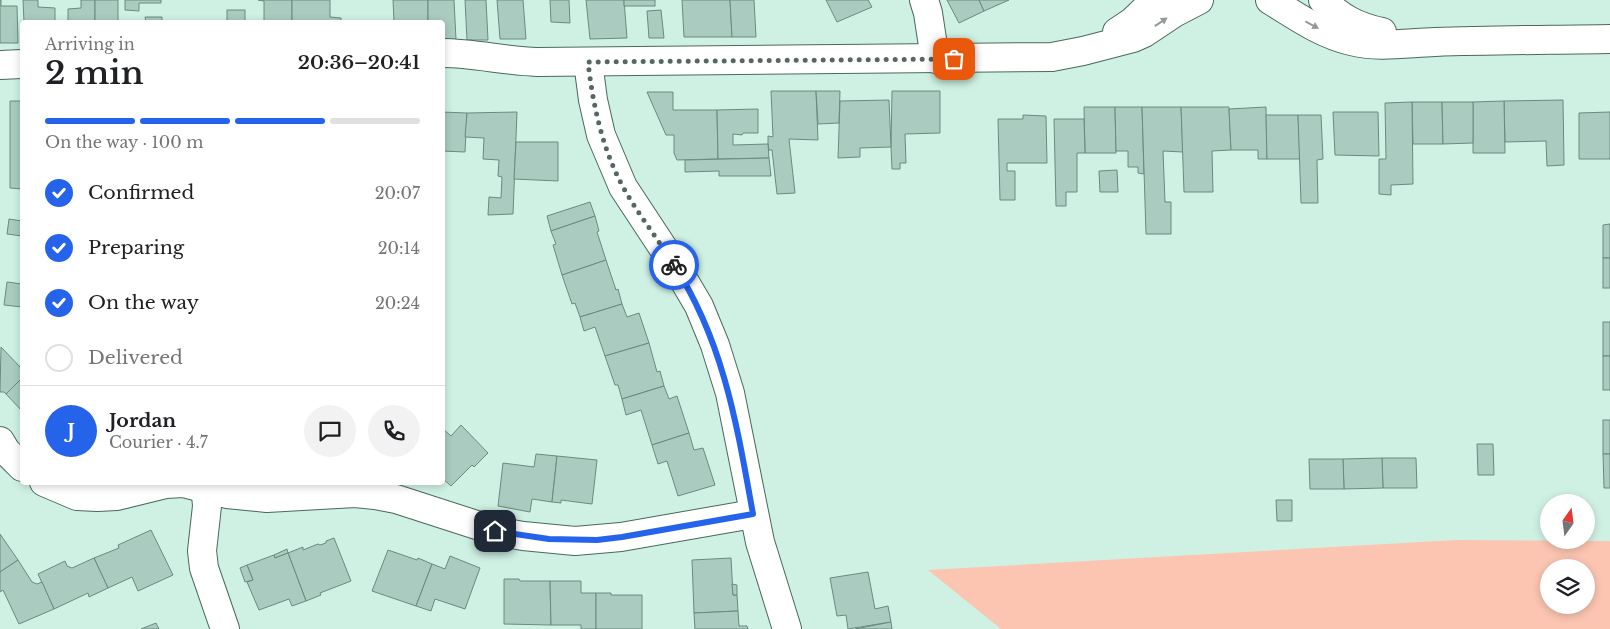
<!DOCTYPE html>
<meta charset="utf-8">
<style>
body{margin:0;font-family:"Libre Baskerville",serif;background:#f2f2f2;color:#202124;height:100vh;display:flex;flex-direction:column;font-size:19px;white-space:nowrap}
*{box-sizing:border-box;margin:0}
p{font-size:16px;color:#757577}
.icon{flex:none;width:28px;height:28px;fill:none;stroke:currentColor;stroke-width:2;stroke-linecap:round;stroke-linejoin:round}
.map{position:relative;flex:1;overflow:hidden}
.panel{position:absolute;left:20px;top:20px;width:425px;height:465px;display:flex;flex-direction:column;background:#fff;border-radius:5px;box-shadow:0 2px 8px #0003}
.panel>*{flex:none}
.needle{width:32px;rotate:14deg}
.buttons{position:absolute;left:1540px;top:494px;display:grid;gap:10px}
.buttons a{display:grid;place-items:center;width:55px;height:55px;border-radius:50%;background:#fff;box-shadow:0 2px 8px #0003;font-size:25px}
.pin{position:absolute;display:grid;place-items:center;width:42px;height:42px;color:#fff;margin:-21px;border-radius:10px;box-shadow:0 2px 8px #0006}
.courier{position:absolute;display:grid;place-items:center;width:50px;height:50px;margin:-25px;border:4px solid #2563eb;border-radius:50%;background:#fff;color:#222;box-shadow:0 1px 6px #0007}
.headline em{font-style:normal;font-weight:600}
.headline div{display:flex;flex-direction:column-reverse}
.headline{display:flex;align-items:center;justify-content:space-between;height:85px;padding:0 25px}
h1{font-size:32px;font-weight:600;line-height:38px}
.bar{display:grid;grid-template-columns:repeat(4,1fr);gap:8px 5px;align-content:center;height:60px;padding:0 25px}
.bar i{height:6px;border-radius:4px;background:#e0e0e0}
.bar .active{background:#2563eb}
.bar p{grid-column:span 4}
.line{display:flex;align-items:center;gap:12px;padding:0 25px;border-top:1px solid #e0e0e0}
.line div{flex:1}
.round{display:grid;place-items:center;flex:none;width:52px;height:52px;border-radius:26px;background:#f2f2f2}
ol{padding:0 25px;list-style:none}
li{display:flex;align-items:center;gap:15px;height:55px}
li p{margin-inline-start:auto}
li .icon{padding:5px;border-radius:50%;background:#2563eb;color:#fff;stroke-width:4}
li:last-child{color:#757577}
li i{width:28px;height:28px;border:2px solid #e0e0e0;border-radius:50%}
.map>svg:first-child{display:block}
.green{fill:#fbc5b2;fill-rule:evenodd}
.building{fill:#aacbbf;stroke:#6b8a7f}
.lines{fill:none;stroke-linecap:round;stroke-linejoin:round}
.minor-casing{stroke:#4a685d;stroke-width:30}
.minor{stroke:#fff;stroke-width:28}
.oneway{fill:#949a98}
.done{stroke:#546861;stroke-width:5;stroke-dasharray:0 9}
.route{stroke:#2563eb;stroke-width:6}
</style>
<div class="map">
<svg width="1610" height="629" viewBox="0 0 1610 629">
<rect width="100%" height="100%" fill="#cff1e4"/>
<!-- green -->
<path class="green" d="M1457 540 1610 541V629H1001L928 570ZM1549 568H1586V605H1549Z"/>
<!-- building -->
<g class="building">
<polygon points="0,0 1,0 1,6 17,6 18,43 0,43"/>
<polygon points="23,0 38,0 38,7 55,8 55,22 24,22"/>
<polygon points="81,0 95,0 95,22 68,22 68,9 81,8"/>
<rect x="95" y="0" width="23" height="22"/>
<polygon points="125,0 161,0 161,3 139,3 139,11 125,10"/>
<polygon points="258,0 292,0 292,22 264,22 264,1"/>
<polygon points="292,0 330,0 330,17 341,18 341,22 292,22"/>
<polygon points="393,0 428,0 428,22 394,22"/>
<polygon points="428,0 454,0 456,40 442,40 442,22 428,22"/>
<polygon points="465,0 486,0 488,40 467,40"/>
<polygon points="497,0 523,0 526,39 500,39"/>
<polygon points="550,0 569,0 570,23 551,22"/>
<polygon points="586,0 624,0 627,38 590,39"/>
<rect x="624" y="0" width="31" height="6"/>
<polygon points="682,0 730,0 732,37 684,37"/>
<polygon points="730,0 754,0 756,37 732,37"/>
<polygon points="826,0 868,0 872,7 837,22"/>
<polygon points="947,0 979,0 984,11 959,23"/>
<polygon points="979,0 1009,0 984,11"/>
<rect x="227" y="10" width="18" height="12"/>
<polygon points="661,10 664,38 649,38 647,11"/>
<polygon points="145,17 162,17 162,22 146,22"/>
<polygon points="771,91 816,91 818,140 789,139 795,193 777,194 772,150 769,150 768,144 768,136 773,137"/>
<polygon points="816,91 840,91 839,123 818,124"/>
<polygon points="892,91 940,91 940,133 905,134 906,163 900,163 900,169 892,169 891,147"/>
<polygon points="647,92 673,92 673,110 717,110 718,159 677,160 674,153 674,135 666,135"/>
<polygon points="889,100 891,147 860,148 860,157 838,158 840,101"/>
<polygon points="1563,100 1564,165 1547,166 1546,141 1505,142 1504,101"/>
<polygon points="10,101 22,101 22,189 10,188"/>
<polygon points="1504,101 1505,153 1473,153 1473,102"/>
<polygon points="1412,102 1442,102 1443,144 1413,144"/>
<polygon points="1412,102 1413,184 1391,185 1391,195 1379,194 1379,159 1386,159 1385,103"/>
<polygon points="1442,102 1473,102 1473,143 1443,144"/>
<polygon points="1084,107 1115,107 1116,153 1085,153"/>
<polygon points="1115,107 1142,107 1144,174 1138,173 1138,167 1128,167 1128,151 1116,151"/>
<polygon points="1142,107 1181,107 1183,152 1163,151 1165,202 1171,202 1171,234 1146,234"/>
<polygon points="1181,107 1229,107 1231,150 1212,151 1213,192 1184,192"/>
<polygon points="1266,107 1267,159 1258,159 1258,150 1231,150 1229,109"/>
<polygon points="758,109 758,133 743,133 742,135 733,134 733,145 768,144 769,158 718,159 717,110"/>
<polygon points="442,112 467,113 465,152 442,151"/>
<polygon points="517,112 513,214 488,215 489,197 501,198 502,177 498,176 499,160 483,159 484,138 465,137 467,113"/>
<polygon points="1333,112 1378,112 1379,156 1335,155"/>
<polygon points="1610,112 1610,159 1579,159 1579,113"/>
<polygon points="1023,115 1046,116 1047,163 1007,163 1007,171 1015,171 1015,200 1000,200 998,119 1023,119"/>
<polygon points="1266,115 1298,115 1300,159 1267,159"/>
<polygon points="1298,115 1321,115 1323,159 1317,160 1318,203 1301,203"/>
<polygon points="1054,119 1084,119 1085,153 1077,153 1077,192 1066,192 1066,206 1056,206"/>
<polygon points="516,142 558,142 558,181 514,179"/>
<polygon points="769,158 771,176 719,176 719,171 685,172 685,160"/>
<polygon points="1117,170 1118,192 1100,192 1099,171"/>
<polygon points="590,202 595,216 551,231 547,216"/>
<polygon points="595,216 599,231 597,232 606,260 562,275 553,245 556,244 551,231"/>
<polygon points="9,219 22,221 22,236 7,234"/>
<polygon points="1610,224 1610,258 1603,258 1603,225"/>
<rect x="1603" y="258" width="7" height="30"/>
<polygon points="606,260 616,290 618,289 622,304 580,317 575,303 572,304 562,275"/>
<polygon points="7,282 22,284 22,307 4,305"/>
<polygon points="622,304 627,317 639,313 649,343 605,356 595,327 584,331 580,317"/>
<rect x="1603" y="322" width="7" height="34"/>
<polygon points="649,343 657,372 660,371 664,386 622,399 618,385 615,385 605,356"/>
<polygon points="1,347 22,369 22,378 6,394 4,392 0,392"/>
<rect x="1603" y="356" width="7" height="34"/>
<polygon points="22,378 22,411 6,394"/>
<polygon points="664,386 669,399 677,396 689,433 652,445 641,410 626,415 622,399"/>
<rect x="1603" y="420" width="7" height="34"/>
<polygon points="461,425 488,453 474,467 472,465 451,486 442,478 442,428 451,436"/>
<polygon points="689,433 694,450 703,448 715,485 678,496 667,461 658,464 652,445"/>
<polygon points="1477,444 1493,444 1494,475 1478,475"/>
<polygon points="536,454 557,456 552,502 532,499 530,512 498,506 503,463 534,467"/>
<polygon points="1603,454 1610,454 1610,488 1604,488"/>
<polygon points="557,456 597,460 592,504 561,500 561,503 552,502"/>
<polygon points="1382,458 1416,458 1417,488 1383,488"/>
<polygon points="1382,458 1383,488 1344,489 1343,459"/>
<polygon points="1309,459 1343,459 1344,489 1310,489"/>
<polygon points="1276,500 1292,500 1292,521 1277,521"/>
<polygon points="151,530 173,575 138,591 132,577 108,588 94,558 119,548 118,545"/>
<polygon points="0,534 18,560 0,572"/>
<polygon points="334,538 351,581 320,593 321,595 306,601 288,553 303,547 303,550 318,544 320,545 326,543 326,541"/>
<polygon points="287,549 288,553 275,558 274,555"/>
<polygon points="388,550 417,560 418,558 432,564 416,606 372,591"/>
<polygon points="288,553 306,601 292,606 289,599 259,610 247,582 253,580 247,565 274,555 275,558"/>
<polygon points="450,556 480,568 465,609 435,599 431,611 416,606 432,564 445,569"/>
<polygon points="94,558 108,588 89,597 88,593 54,609 38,574 65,561 67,566 72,568"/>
<polygon points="731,558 733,595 737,595 738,611 694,613 692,560"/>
<polygon points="18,560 32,582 37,584 42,582 54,609 19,624 3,590 0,592 0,572"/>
<polygon points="247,565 253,580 245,582 240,568"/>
<polygon points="868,572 875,609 888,606 891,622 848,629 846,615 837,616 830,578"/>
<polygon points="504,579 519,579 520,581 550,581 551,625 504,624"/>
<polygon points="550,581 581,581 581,593 596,593 596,629 581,629 581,625 551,625"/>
<polygon points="732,584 737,585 737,595 733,595"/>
<polygon points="596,593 611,593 611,595 642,595 642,629 596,629"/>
<polygon points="738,611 739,626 747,626 748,629 695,629 694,613"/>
<polygon points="891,622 892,629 855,629"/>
<polygon points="156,623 159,629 141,629"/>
</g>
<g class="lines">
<defs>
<g id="minor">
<polyline points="924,0 928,13 935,59"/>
<path d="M1270 0C1296 16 1321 34 1351 41 1379 48 1406 43 1435 42 1493 40 1552 40 1610 39"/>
<path d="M1323 0C1340 18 1358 27 1382 32"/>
<polyline points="1117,32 1132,22 1155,0"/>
<path d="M442 53C474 53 505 61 537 62L1052 57 1083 51 1133 38 1144 33 1174 13 1199 0"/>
<polyline points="588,62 593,100 601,135 623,187 679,272 699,306 715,345 730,393 760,542 787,629"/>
<polyline points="0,65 22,64"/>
<polyline points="0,441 6,451 22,467"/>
<polyline points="44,482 77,496 97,497 117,496 166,484 183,483 227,494 267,498 355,493 375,495 396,499 495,531 523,536 575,541 621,537 753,514"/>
<polyline points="205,482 207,506 202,551 204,568 225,629"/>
</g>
</defs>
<!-- minor casing -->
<use href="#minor" class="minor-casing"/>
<!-- minor -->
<use href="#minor" class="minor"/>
</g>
<!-- one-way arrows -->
<defs><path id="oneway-solid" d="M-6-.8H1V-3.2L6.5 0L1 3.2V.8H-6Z" transform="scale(1.25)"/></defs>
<g class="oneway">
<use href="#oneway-solid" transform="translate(1161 22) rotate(-34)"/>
<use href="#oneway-solid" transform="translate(1312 25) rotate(28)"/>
</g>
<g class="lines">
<!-- done -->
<path class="done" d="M674 265C658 239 638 214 623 187 602 148 593 105 588 62L954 59"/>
<!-- route -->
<path class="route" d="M495 531 549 539 597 540 622 537 753 514C737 426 724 342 674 265"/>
</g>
</svg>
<div class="buttons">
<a><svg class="needle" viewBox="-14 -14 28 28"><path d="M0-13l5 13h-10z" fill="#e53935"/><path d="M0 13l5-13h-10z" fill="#757577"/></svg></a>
<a><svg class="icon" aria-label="layers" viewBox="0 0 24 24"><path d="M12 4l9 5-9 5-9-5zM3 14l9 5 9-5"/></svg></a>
</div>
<div class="pin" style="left:954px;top:59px;background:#ea580c"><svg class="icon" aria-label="bag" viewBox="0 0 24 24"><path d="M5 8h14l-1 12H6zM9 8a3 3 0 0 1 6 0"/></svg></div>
<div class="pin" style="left:495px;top:531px;background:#1f2937"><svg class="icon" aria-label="home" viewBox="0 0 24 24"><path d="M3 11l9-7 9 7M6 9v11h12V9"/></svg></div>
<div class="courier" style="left:674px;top:265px"><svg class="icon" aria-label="bike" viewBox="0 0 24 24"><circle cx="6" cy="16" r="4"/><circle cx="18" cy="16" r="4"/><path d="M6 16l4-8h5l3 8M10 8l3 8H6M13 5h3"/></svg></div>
<section class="panel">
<div class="headline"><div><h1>2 min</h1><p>Arriving in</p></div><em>20:36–20:41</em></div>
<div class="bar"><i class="active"></i><i class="active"></i><i class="active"></i><i></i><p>On the way · 100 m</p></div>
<ol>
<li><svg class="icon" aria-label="check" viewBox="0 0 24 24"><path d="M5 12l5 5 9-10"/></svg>Confirmed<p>20:07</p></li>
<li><svg class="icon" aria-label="check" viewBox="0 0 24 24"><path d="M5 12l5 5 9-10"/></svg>Preparing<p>20:14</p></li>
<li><svg class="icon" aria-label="check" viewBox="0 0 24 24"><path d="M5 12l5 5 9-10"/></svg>On the way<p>20:24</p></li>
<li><i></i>Delivered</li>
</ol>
<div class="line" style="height:90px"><b class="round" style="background:#2563eb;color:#fff">J</b><div><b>Jordan</b><p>Courier · 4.7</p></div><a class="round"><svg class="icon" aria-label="chat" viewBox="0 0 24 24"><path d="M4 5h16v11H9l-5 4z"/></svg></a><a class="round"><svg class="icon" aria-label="phone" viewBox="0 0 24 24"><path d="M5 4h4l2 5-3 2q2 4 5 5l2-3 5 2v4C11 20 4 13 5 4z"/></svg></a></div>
</section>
</div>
